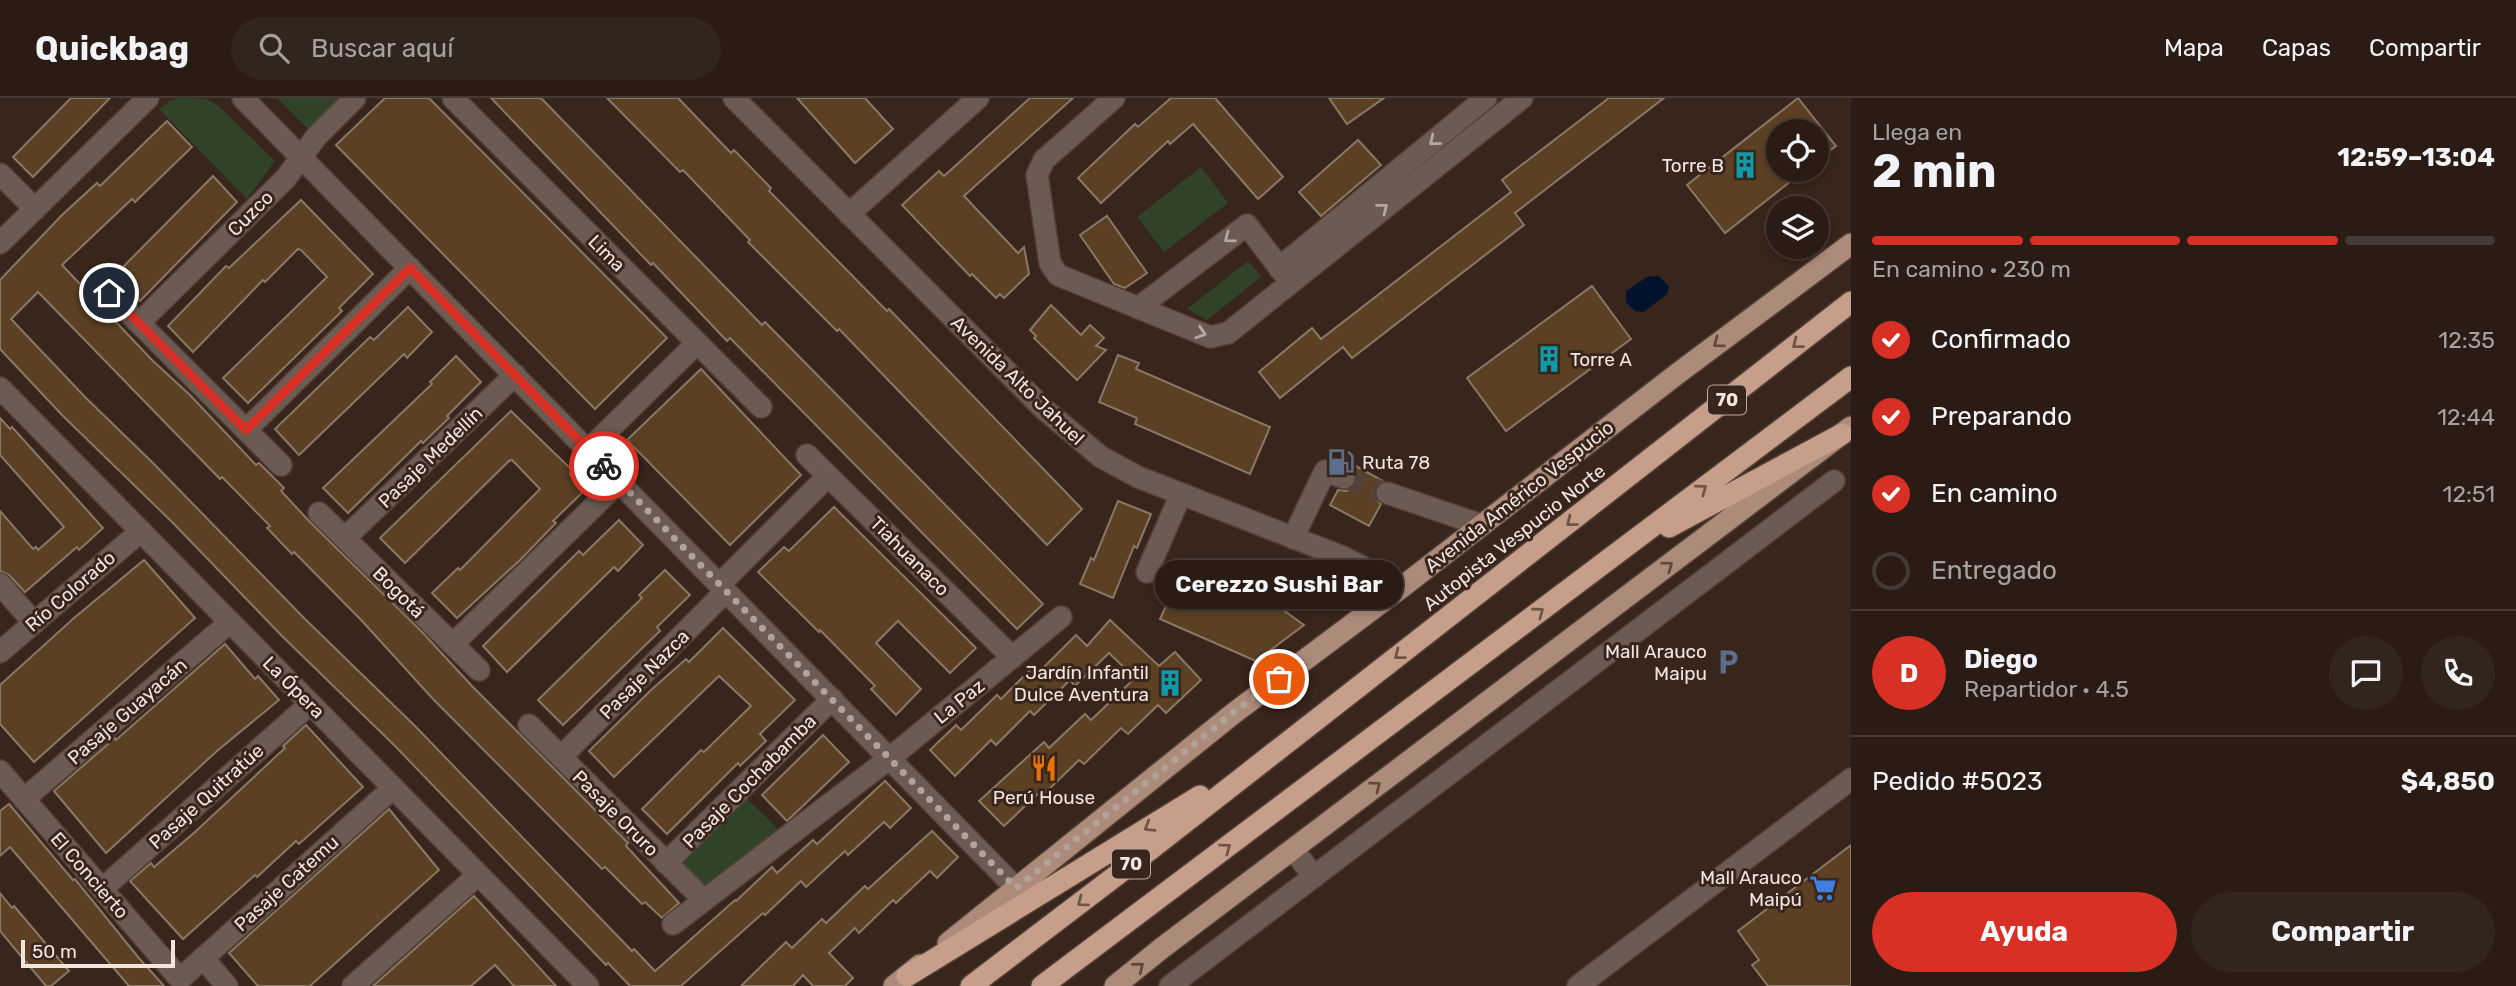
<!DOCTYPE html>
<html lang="es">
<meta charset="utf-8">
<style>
body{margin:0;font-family:Rubik,sans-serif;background:#32251d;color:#f1f3f6;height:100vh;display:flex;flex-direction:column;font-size:26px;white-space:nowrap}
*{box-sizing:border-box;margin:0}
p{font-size:23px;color:#a5a1a0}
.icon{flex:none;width:38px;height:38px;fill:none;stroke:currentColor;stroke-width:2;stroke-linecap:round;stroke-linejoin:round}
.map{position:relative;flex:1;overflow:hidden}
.sheet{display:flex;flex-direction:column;background:#2a1c14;width:665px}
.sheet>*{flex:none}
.fabs{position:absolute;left:1766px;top:21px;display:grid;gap:14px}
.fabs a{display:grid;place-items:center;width:63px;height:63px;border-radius:50%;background:#2a1c14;box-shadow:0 4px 10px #0003,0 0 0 2px #463a34;font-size:35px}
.scale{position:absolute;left:21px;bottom:18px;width:154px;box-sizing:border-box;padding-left:7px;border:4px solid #f2e5de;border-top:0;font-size:19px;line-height:24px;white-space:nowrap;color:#f2e5de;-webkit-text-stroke:5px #38251b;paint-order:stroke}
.pin{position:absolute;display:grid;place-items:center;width:60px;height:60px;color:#fff;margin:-30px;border:4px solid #fff;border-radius:50%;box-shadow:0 2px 7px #0007}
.courier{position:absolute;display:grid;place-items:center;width:70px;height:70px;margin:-35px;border:5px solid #d93025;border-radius:50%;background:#fff;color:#222;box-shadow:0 2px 9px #0007}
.bubble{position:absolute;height:49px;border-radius:24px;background:#2a1c14;box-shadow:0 4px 10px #0003,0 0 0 2px #463a34;font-size:23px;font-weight:700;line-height:49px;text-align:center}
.head em{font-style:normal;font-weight:700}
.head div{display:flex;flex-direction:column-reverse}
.head{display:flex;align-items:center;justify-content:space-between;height:119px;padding:0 21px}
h1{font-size:46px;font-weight:700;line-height:52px}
.bar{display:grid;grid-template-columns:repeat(4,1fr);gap:10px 7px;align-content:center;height:84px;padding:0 21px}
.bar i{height:9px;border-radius:5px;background:#463a34}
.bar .current{background:#d93025}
.bar p{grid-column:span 4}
.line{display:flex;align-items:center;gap:18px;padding:0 21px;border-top:2px solid #463a34}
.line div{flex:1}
.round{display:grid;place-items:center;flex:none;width:74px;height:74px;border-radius:37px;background:#32251d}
ol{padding:0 21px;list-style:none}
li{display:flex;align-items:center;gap:21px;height:77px}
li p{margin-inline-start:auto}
li .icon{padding:7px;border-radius:50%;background:#d93025;color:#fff;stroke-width:4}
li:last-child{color:#a5a1a0}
li i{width:38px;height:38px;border:4px solid #463a34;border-radius:50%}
.action{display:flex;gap:14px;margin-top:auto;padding:14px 21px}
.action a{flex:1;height:80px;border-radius:42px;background:#d93025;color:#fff;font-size:28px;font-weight:700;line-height:80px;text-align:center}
.action a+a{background:#32251d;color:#f1f3f6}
header{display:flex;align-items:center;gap:42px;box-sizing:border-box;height:98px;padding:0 35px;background:#2a1c14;border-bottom:2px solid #463a34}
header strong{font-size:33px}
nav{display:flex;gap:38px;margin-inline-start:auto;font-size:24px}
.search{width:490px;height:63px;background:#32251d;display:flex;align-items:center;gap:18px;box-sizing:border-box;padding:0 24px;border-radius:38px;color:#a5a1a0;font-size:26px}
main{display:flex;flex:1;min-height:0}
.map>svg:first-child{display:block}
.green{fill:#304328}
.water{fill:#03122c}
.building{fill:#5b4024;stroke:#8a7867;stroke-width:2}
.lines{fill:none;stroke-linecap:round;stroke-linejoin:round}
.minor-tunnel{stroke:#544238;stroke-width:21;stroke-dasharray:21 10;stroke-linecap:butt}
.minor-casing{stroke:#524036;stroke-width:24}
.major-casing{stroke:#524036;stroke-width:24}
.highway-casing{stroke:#524036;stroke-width:24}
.minor{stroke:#6c5b53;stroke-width:21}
.major{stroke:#ad8b7b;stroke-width:21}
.highway{stroke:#c79e8a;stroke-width:21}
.oneway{stroke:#b6a79f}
.oneway2{stroke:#61493d}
.oneway3{stroke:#715547}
.done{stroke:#b1a29a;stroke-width:7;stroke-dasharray:0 12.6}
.route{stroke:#d93025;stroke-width:9}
.labels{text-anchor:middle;stroke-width:6;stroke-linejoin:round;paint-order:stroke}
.shield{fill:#38251b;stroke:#baaba4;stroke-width:2}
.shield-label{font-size:18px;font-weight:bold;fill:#f2e5de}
.poi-label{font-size:19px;fill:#f2e5de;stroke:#38251b;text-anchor:end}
.street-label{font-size:19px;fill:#f2e5de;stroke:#38251b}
</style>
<header>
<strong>Quickbag</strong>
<div class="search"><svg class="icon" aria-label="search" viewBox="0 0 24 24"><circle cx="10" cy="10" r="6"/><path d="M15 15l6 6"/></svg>Buscar aquí</div>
<nav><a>Mapa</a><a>Capas</a><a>Compartir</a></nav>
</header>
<main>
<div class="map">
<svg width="1851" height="888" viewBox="0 0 1851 888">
<rect width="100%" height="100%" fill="#38251b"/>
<!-- green -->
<g class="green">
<polygon points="180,0 206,1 219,8 275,63 247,101 159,11 172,2"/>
<polygon points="277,0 348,0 311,34"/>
<polygon points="1201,69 1228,105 1164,154 1137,119"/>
<polygon points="1248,163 1261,179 1207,222 1187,211"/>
<polygon points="746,700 779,732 716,785 700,786 681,766 682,758"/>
</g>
<!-- water -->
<polygon class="water" points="1659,178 1669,189 1667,196 1644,214 1635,213 1626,204 1626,193 1647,179"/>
<!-- building -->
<g class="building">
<polygon points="71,0 110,0 33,79 13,59"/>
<polygon points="385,0 429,0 667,240 595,311 336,47"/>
<polygon points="491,0 541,0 762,227 765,224 1043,506 1017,531 730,240 727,243 653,165 651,167"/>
<polygon points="607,0 678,0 731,55 734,52 771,90 769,93 887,213 889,211 1082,411 1047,447 839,231 837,233 748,144 750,142 683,72 680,74"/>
<polygon points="797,0 865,0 893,31 855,65"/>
<polygon points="1030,0 1073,0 964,98 1018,155 1024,149 1029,176 1004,200 1000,196 996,200 972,176 970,178 902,107 939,73 944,78"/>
<polygon points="1171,0 1215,0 1283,79 1258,101 1193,26 1170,46 1168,43 1101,105 1078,80 1135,26 1138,29"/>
<polygon points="1329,0 1384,0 1347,26"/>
<polygon points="1609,0 1664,0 1515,115 1524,127 1352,260 1343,249 1280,300 1259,274 1312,230 1321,241 1511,94 1502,82"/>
<polygon points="1798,0 1836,48 1816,63 1816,33 1778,33 1778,72 1805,72 1725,135 1687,87"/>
<polygon points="167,23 192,49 135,104 132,101 62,167 152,262 190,297 256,367 259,365 284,390 281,393 310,424 422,534 472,588 628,745 626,748 679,805 662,820 645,804 642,806 605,769 602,771 433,601 363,524 294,454 292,456 267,430 270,428 222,379 220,381 38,194 11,221 85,299 154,366 304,520 416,629 632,853 634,851 655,873 735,802 736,803 772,769 777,775 813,742 817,746 885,683 911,710 890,730 884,724 848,757 845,753 806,789 801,783 765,817 763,815 681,888 630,888 608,865 606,867 394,647 282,538 174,426 62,317 0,251 0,182 62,117 97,85 100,88"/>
<polygon points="1358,42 1381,67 1321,118 1299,94"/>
<polygon points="213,78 237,104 140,203 115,177"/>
<polygon points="301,102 373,176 339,210 342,213 248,305 223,280 327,179 301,152 298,151 265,184 263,182 193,254 168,228 226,168 229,170"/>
<polygon points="1107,118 1147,175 1125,190 1114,186 1080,137"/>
<polygon points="1592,188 1631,241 1506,333 1467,280"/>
<polygon points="1051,207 1081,237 1090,227 1104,240 1096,248 1106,252 1077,282 1034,240 1036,238 1030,232"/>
<polygon points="408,209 432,234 407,260 404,256 299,357 275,331 370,239 374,242"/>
<polygon points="1118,257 1139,265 1136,271 1270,329 1250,376 1135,326 1137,320 1099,304"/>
<polygon points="456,258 481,284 447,318 449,320 423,345 421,343 348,415 323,390 432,286 430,284"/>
<polygon points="701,271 801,377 730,447 627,342"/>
<polygon points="511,313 573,373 570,376 585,392 553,423 556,425 520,462 457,520 432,495 458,470 460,472 540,391 512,362 509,363 405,465 380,440"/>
<polygon points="0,320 10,331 12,329 103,430 79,452 77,449 25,494 9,477 0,473 0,413 33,451 36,449 38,452 64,429 0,357"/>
<polygon points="1352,366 1383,383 1374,391 1374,398 1381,406 1369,428 1330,407 1338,392 1347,393 1356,385 1357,377 1350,369"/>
<polygon points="1118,403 1151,416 1137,450 1134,448 1113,500 1080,486 1091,460 1094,462"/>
<polygon points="834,409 976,550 950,575 898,523 876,545 921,591 896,617 871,591 875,588 820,532 819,534 758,474 784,449 789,453"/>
<polygon points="619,422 643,447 618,473 614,469 507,574 483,548 579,453 583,457"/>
<polygon points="144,462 195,520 34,664 0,626 0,587 74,520"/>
<polygon points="1184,469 1214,478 1268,501 1304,527 1256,563 1160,521"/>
<polygon points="665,472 690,497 657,529 660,533 563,627 538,602 642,500 639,497"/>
<polygon points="1110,522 1159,568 1175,554 1201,582 1166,615 1158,607 1128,636 1121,630 1084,666 1079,662 1044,696 1041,693 1004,728 979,703 1044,644 1049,650 1085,616 1091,622 1135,580 1109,555 1075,588 1070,582 1034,617 1030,613 996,647 991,642 955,678 930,652 956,627 961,632 997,597 1001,601 1035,567 1041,572 1076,537 1087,548"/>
<polygon points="723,530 795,602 760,636 766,643 740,668 738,665 667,736 642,711 701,652 704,654 751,608 719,578 614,679 589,653 651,592 686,561 689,564"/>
<polygon points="225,546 255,581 258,578 279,602 217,653 106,755 54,693 115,640 116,642"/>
<polygon points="306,627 363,689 299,746 296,743 257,779 255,777 183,841 130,783 151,765 154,769 195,734 285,650 283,648"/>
<polygon points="823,637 849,664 787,723 762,697"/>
<polygon points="9,706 73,782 75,781 138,859 164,888 129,888 10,749 0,758 0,713"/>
<polygon points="389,711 439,772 310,888 258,888 229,855"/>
<polygon points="932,733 958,759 937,780 930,773 896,805 893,802 859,835 855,830 829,855 853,880 845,888 813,888 803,877 793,888 741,888 786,844 792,850 822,821 826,825 865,788 868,791"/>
<polygon points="1851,747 1851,888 1768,888 1752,867 1759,862 1738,833"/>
<polygon points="0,795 12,810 14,808 69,873 51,888 46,888 0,833"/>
<polygon points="474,798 556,888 514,888 495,867 471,888 373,888"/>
</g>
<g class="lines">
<!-- minor-tunnel -->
<polyline class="minor-tunnel" points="1344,380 1387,395"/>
<defs>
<g id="minor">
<polyline points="243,0 1016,790"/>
<polyline points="453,0 761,309"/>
<polyline points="734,0 1044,311 1101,359 1138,379 1343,459 1402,489"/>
<polyline points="1114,0 1044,62 1037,77 1050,165 1058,177 1210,239 1228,235 1522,0"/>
<polyline points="0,76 35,111"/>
<polyline points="849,116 978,0"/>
<polyline points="0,145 148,0"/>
<polyline points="1279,170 1486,0"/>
<polyline points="109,195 281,367"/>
<polyline points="1138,210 1247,127 1288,181"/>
<polyline points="139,225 286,80 316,39 355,0"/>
<polyline points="0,290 588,888"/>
<polyline points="246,332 410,170"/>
<polyline points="588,352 697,245"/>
<polyline points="807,357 1012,559"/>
<polyline points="1387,395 1481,427"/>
<polyline points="319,415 479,572"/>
<polyline points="345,440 515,277"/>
<polyline points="1293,440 1325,373 1344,380"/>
<polyline points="1147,474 1181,396"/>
<polyline points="0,486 34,525"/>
<polyline points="720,486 828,378"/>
<polyline points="453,546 619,384"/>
<polyline points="0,554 141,433"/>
<polyline points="529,627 704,802"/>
<polyline points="561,659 726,493"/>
<polyline points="0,673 180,881 393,690"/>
<polyline points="24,701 230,524"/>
<polyline points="1293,751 1314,779"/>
<polyline points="666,765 832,601"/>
<polyline points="102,791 310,606"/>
<polyline points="673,826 890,660 1061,519"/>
<polyline points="203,860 227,888"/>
<polyline points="353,888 478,777"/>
<polyline points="1170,888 1834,383"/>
<polyline points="1578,888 1851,681"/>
</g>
<g id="major">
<polyline points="948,845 1234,615 1402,489 1677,276 1851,146"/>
<polyline points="894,888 920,867"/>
<polyline points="1115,888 1162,850 1851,329"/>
</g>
<g id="highway">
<polyline points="1669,429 1842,336"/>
<polyline points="907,878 1200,698"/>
<polyline points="971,888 1151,751 1851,204"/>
<polyline points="1042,888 1851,279"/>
</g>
</defs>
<!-- minor casing -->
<use href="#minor" class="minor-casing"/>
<!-- major casing -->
<use href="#major" class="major-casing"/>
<!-- highway casing -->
<use href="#highway" class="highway-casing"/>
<!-- minor -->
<use href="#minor" class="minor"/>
<!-- major -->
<use href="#major" class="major"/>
<!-- highway -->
<use href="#highway" class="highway"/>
</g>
<!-- one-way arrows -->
<defs><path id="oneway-chevron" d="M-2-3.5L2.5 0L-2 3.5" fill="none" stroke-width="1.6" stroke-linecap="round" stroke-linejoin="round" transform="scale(1.75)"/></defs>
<g class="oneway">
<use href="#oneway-chevron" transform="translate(1434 43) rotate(141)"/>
<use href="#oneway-chevron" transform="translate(1383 110) rotate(-38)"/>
<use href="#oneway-chevron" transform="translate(1229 140) rotate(143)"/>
<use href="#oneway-chevron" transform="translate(1201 235) rotate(18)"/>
</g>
<g class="oneway2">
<use href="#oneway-chevron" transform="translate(1718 245) rotate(143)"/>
<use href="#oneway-chevron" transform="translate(1668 468) rotate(-37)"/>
<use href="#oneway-chevron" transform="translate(1376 688) rotate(-37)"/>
<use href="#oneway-chevron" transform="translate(1139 869) rotate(-39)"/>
</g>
<g class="oneway3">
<use href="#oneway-chevron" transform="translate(1797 246) rotate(142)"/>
<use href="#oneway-chevron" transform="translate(1702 391) rotate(-37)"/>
<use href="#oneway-chevron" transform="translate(1571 424) rotate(142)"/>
<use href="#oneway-chevron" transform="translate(1539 514) rotate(-37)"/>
<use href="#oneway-chevron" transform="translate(1399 557) rotate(142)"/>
<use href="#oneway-chevron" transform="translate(1149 729) rotate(148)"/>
<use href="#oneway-chevron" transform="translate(1226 750) rotate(-37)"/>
<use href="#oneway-chevron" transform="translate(1082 804) rotate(143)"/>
</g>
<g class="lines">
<!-- done -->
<polyline class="done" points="604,368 1016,790 1234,614 1279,581"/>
<!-- route -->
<polyline class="route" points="109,195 246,332 410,170 604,368"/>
</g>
<!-- icons -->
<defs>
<symbol id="building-bare" viewBox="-9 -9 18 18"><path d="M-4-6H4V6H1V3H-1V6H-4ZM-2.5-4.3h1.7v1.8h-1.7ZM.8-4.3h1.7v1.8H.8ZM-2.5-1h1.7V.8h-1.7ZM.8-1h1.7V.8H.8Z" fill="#0f9aa8" stroke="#38251b" stroke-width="2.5" paint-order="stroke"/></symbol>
<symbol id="fuel-bare" viewBox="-9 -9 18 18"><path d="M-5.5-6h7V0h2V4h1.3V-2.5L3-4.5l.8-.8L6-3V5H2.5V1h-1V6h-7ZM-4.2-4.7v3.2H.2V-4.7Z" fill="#5c6f8a" stroke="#38251b" stroke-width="2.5" paint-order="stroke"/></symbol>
<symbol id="parking-bare" viewBox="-9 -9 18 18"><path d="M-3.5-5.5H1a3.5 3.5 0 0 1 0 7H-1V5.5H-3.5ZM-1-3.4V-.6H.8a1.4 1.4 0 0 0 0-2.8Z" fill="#5c6f8a" stroke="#38251b" stroke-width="2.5" paint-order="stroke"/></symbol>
<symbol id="restaurant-bare" viewBox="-9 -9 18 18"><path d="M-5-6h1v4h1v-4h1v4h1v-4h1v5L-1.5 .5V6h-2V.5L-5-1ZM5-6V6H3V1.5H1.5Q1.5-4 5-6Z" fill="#e8710a" stroke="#38251b" stroke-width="2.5" paint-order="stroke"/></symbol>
<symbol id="supermarket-bare" viewBox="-9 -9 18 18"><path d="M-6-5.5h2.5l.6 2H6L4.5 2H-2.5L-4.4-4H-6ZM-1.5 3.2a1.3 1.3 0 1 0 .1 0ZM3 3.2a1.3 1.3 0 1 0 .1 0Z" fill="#3f7fe0" stroke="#38251b" stroke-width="2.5" paint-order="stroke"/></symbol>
</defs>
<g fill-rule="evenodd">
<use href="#building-bare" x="1726" y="48" width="38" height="38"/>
<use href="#building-bare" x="1530" y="242" width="38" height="38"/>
<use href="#fuel-bare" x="1322" y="345" width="38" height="38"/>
<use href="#parking-bare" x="1709" y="545" width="38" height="38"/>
<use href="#building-bare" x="1151" y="566" width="38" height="38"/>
<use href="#restaurant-bare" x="1025" y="651" width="38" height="38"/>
<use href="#supermarket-bare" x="1804" y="771" width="38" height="38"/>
</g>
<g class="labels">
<!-- shield labels -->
<g class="shield">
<rect x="1708" y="287.5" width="38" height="29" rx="5"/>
<rect x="1112" y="751.5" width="38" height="29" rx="5"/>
</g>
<g class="shield-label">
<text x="1727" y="308">70</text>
<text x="1131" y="772">70</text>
</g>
<!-- poi labels -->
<g class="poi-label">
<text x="1724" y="74">Torre B</text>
<text x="1570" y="268" text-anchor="start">Torre A</text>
<text x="1362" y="371" text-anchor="start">Ruta 78</text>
<text x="1707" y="560">Mall Arauco<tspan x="1707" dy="22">Maipu</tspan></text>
<text x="1149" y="581">Jardín Infantil<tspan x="1149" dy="22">Dulce Aventura</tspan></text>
<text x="1044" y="706" text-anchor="middle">Perú House</text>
<text x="1802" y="786">Mall Arauco<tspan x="1802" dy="22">Maipú</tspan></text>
</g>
<!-- street labels -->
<g class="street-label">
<text transform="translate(250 115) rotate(-45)" y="7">Cuzco</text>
<text transform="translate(607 155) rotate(45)" y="7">Lima</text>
<text transform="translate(1018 282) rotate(44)" y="7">Avenida Alto Jahuel</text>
<text transform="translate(430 359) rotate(-44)" y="7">Pasaje Medellín</text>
<text transform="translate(1519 398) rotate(-38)" y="7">Avenida Américo Vespucio</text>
<text transform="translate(1514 439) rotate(-38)" y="7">Autopista Vespucio Norte</text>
<text transform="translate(910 458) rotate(45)" y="7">Tiahuanaco</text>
<text transform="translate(70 493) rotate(-41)" y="7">Río Colorado</text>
<text transform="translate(399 494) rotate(45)" y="7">Bogotá</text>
<text transform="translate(644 576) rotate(-45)" y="7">Pasaje Nazca</text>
<text transform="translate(294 589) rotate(45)" y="7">La Ópera</text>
<text transform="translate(959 603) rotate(-39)" y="7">La Paz</text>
<text transform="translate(127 613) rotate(-41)" y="7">Pasaje Guayacán</text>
<text transform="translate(749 683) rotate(-45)" y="7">Pasaje Cochabamba</text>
<text transform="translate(206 698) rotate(-42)" y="7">Pasaje Quitratúe</text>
<text transform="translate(616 715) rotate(45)" y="7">Pasaje Oruro</text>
<text transform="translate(90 777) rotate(49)" y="7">El Concierto</text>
<text transform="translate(286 785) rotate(-42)" y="7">Pasaje Catemu</text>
</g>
</g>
</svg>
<div class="fabs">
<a><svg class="icon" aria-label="locate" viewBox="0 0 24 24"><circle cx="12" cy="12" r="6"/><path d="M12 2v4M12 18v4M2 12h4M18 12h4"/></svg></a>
<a><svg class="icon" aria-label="layers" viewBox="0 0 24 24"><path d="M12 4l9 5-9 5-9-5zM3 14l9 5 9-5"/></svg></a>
</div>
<div class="scale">50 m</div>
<div class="pin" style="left:1279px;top:581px;background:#ea580c"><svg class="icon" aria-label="bag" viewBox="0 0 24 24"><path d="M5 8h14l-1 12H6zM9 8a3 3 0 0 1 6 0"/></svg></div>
<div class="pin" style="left:109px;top:195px;background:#1f2937"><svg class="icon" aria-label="home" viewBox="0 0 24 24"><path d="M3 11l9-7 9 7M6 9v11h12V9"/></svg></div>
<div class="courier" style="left:604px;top:368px"><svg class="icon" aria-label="bike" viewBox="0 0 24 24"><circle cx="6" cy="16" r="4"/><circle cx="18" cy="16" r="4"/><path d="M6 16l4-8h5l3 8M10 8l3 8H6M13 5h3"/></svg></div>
<div class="bubble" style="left:1155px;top:462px;width:248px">Cerezzo Sushi Bar</div>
</div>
<section class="sheet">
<div class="head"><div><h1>2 min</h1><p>Llega en</p></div><em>12:59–13:04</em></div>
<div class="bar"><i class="current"></i><i class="current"></i><i class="current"></i><i></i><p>En camino · 230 m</p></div>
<ol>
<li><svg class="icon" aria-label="check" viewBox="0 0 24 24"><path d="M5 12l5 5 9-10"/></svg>Confirmado<p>12:35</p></li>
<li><svg class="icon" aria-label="check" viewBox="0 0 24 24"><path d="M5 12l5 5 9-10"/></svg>Preparando<p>12:44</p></li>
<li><svg class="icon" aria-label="check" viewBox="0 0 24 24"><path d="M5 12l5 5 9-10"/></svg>En camino<p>12:51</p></li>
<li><i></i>Entregado</li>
</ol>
<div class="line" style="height:126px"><b class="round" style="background:#d93025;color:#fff">D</b><div><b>Diego</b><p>Repartidor · 4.5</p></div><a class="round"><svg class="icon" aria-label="chat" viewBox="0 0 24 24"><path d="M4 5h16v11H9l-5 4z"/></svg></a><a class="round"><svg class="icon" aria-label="phone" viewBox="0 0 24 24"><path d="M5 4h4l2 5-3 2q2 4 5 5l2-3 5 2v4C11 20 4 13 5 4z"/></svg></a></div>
<div class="line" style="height:91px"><div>Pedido #5023</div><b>$4,850</b></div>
<div class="action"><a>Ayuda</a><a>Compartir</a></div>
</section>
</main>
